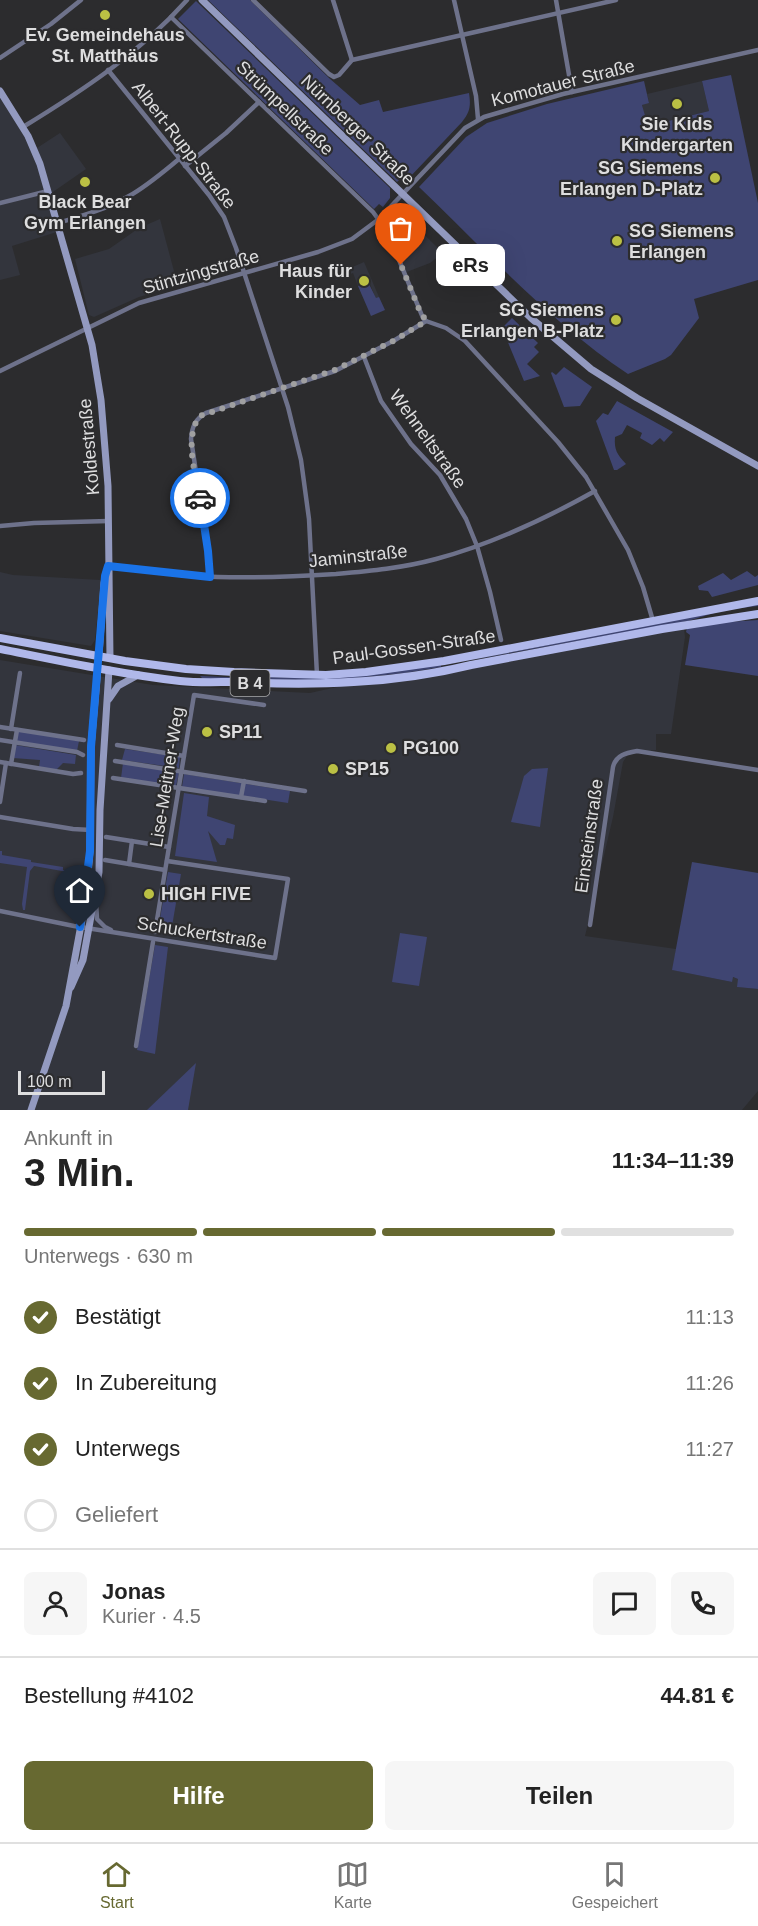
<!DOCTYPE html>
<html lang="de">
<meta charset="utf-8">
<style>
body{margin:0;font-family:Arial,sans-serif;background:#f6f6f6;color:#222;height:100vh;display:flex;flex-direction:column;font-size:22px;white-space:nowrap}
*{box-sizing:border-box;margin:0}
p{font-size:20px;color:#767676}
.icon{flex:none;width:33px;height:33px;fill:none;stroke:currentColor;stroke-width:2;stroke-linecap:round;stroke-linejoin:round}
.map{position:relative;height:1110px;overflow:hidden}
.side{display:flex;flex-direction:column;background:#fff;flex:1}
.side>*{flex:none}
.scale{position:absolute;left:18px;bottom:15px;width:87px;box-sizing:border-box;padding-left:6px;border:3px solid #dededf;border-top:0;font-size:16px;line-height:21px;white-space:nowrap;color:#dededf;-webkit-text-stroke:4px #2c2c2e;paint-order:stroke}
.pin{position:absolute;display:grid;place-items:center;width:51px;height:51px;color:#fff;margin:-62px -26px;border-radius:50% 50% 50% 0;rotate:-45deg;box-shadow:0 0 6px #0007}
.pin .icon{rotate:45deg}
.courier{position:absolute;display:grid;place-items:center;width:60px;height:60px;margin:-30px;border:4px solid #1a73e8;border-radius:50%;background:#fff;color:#222;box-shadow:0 2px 8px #0007}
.bubble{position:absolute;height:42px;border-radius:9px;background:#fff;box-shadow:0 6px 24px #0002;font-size:20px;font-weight:700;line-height:42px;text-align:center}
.summary em{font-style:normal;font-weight:700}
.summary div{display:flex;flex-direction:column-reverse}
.summary{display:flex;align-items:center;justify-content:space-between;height:102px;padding:0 24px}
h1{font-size:39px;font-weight:700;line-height:45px}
.bar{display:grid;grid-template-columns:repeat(4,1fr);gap:9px 6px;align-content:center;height:72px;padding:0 24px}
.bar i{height:8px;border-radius:4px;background:#e0e0e0}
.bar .selected{background:#676931}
.bar p{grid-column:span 4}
.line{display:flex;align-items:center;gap:15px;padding:0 24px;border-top:2px solid #e0e0e0}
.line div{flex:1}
.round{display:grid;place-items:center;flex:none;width:63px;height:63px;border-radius:9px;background:#f6f6f6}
ol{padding:0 24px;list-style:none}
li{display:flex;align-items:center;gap:18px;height:66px}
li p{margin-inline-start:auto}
li .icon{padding:6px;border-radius:50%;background:#676931;color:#fff;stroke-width:4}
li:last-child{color:#767676}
li i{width:33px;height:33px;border:3px solid #e0e0e0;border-radius:50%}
.button{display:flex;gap:12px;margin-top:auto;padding:12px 24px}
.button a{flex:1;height:69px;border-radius:9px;background:#676931;color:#fff;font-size:24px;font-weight:700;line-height:69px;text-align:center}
.button a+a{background:#f6f6f6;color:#222}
.tab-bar{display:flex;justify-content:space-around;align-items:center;height:84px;border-top:2px solid #e0e0e0;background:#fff;font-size:16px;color:#767676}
.tab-bar a{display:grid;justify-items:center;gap:3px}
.tab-bar .selected{color:#676931}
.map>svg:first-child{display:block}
.built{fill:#33353d}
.green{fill:#3f4572}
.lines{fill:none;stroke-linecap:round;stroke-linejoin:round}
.street{stroke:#6e728b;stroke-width:4.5}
.secondary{stroke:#939ac0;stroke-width:7}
.primary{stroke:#b0b8ea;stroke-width:8}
.done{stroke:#a0a0a1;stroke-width:6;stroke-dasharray:0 10.8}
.route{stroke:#1a73e8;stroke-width:8}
.poi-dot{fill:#bbc044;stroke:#2c2c2e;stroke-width:2}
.labels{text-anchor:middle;stroke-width:4.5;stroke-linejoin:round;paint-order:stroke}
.shield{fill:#2c2c2e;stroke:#a9a9aa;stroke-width:1.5}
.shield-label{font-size:16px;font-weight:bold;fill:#dededf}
.poi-label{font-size:18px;font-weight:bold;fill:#dededf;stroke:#2c2c2e;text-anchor:start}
.street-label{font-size:18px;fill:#dededf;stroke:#2c2c2e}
</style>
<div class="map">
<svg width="758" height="1110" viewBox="0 0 758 1110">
<rect width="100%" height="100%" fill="#2c2c2e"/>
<!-- built -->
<g class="built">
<polygon points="702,81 709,111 647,126 642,105 649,102 647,94"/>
<polygon points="0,93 37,148 60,133 86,169 50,194 60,231 12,246 20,275 0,280"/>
<polygon points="393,204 443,253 430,263 404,273 379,219"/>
<polygon points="160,219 178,286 139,297 94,317 89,315 75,259 109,249 139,228"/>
<polygon points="364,262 379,297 376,299 370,284 367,282 358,286 353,273 336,280 334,275"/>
<polygon points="0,572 13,575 101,580 95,640 91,646 0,631"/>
<polygon points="683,621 685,637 671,734 656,734 656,750 629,753 623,762 613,817 585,936 676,949 673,970 732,982 732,977 739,979 738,987 758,989 758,1091 742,1110 0,1110 0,660 153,685 310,693 377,678 503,656"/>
</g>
<!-- green -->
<g class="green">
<path d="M208 0H250L329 78 360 105 379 100 383 112 469 93C471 106 470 112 462 122L409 178 403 176 397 182Z"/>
<polygon points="196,1 390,188 390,198 383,207 379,204 374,209 178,19"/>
<path d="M731 75 758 203V280L694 299 699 318 671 355 665 359 628 374C550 322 486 251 419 187L466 137 487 123 547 104 644 81 649 103 642 105 648 126 709 111 702 81Z"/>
<polygon points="367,282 369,284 376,298 379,297 385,310 371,316 358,286"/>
<polygon points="512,318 538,343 534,347 539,352 527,364 540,376 524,381 502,328"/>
<polygon points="564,367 592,387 580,406 564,407 551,373 552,372 556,375"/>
<path d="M617 401 673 432 664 442 660 438 652 445 640 438 642 433 627 425 622 434 615 437C614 450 617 454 626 464L617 470H614L596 421 603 413 608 415Z"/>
<polygon points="747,571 755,577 758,575 758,585 712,597 708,591 699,590 698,586 723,573 731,580"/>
<polygon points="758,603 758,606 724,610 688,621 461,662"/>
<polygon points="758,620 758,676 685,665 690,635 686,632 687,628 727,622"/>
<polygon points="441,665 441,667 405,673 335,680 203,679 200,676 252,678 261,677 327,678"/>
<polygon points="18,731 79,741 77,751 16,741"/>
<polygon points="15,745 76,755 75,764 63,763 56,770 39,767 40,760 13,758"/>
<polygon points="125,749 180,757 179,768 122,760"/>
<polygon points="123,763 179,773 176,786 121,778"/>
<polygon points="548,768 540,827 511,822 524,776 532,769"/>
<polygon points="184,774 290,791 288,803 182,787"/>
<polygon points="184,793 209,797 207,816 235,825 233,839 227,838 225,845 220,845 208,831 217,862 175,856"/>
<polygon points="0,851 2,851 2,855 31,860 31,862 63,867 63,870 80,872 79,881 73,873 34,866 30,871 25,910 23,910 22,904 27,867 0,863"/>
<polygon points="692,862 758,873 758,989 737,987 738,979 733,977 732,982 672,970"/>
<polygon points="168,872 181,874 171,932 158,930"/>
<polygon points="400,933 427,937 419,986 392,982"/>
<polygon points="155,945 168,947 155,1054 137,1050"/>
<polygon points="196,1063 188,1110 147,1110"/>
</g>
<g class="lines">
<!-- street -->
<g class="street">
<polyline points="253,0 329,74 334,77 339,75 352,60 616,0"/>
<polyline points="333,0 352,60"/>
<polyline points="454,0 476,96 478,119"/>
<polyline points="556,0 572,92"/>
<polyline points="171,17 373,212 387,231 423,318 426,321 446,328 465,341 558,442 586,477 628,550 643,587 653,621"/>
<polyline points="0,58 51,24 81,0"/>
<polyline points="108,70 209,195 224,217 236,248 288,407 301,460 309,519 317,675"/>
<path d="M23 127C82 91 141 52 187 0"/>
<polyline points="185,166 226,133 259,102"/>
<polyline points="0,203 48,191"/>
<path d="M58 223C82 216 107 209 129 196 147 186 163 172 179 159"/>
<polyline points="364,357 381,401 411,444 440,475 466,519 477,546 490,592 501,640"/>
<polyline points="0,371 139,303 318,252 352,239 379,219 465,128 484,117 563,94 758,50"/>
<polyline points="0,526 34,523 109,521"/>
<path d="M108 566C137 569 166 574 195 576 242 579 289 577 336 574 370 571 403 568 436 559 492 544 545 519 595 491"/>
<path d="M210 577 208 551 191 439C192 427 195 419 206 413L335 371 395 340 426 321"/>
<polyline points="0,727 84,740"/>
<polyline points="11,729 20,673"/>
<polyline points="0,740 77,752 83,755"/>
<polyline points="117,745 184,756"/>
<polyline points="115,761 305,791"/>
<polyline points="0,762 73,774 81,773"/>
<polyline points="11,764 17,730"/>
<polyline points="113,778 265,801"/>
<polyline points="241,797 244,781"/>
<polyline points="0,802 6,763"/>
<polyline points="0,817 73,829 91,830"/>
<polyline points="106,837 169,847"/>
<polyline points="105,860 165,870"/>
<polyline points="129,864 132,841"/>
<polyline points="96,901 97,919 105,927 111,930"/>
<polyline points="0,911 74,926 275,958 288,879 167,861"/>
<path d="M590 925 613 767C616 755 626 753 637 751L758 770"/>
<polyline points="155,932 194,695 264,705"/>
<polyline points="136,1046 153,942"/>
</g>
<!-- secondary -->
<g class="secondary">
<polyline points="202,0 531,318 591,369 637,398 758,466"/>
<polyline points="0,91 28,136 40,164 92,345 101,400 108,486 110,658"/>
<polyline points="99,655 104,583 107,571"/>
<polyline points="109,699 118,686 138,675"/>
<polyline points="71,987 83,960 99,872 100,810 109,670"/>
<polyline points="31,1110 66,1006 86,898 90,851 91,747 98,667"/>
</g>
<!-- primary -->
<g class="primary">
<polyline points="0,638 125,661 186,669 234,672 326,675 366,672 444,661 758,601"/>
<path d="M0 649C60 661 120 674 180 681 198 683 217 682 235 682 314 686 394 684 471 665L662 629 758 614"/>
</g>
</g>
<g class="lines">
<!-- done -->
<path class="done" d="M200 498C195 474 184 436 200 416L335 370 395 340 426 321 419 309 401 265"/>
<!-- route -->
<polyline class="route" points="80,927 90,851 91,747 105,576 108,566 210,577 208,551 200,498"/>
</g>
<!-- markers -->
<g class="poi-dot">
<circle cx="105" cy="15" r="6"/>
<circle cx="677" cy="104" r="6"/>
<circle cx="715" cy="178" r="6"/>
<circle cx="85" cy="182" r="6"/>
<circle cx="617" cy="241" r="6"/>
<circle cx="364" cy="281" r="6"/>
<circle cx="616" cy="320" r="6"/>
<circle cx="207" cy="732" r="6"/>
<circle cx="391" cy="748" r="6"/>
<circle cx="333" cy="769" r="6"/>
<circle cx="149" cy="894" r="6"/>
</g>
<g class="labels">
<!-- shield labels -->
<rect class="shield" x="230.5" y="670" width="39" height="26" rx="4.5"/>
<g class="shield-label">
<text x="250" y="689">B 4</text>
</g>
<!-- poi labels -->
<g class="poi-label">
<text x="105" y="41" text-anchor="middle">Ev. Gemeindehaus<tspan x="105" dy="21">St. Matthäus</tspan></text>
<text x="677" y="130" text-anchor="middle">Sie Kids<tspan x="677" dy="21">Kindergarten</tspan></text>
<text x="703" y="174" text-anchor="end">SG Siemens<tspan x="703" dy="21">Erlangen D-Platz</tspan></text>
<text x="85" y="208" text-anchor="middle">Black Bear<tspan x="85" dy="21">Gym Erlangen</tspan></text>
<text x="629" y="237">SG Siemens<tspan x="629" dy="21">Erlangen</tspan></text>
<text x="352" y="277" text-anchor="end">Haus für<tspan x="352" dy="21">Kinder</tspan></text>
<text x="604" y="316" text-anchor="end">SG Siemens<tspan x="604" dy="21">Erlangen B-Platz</tspan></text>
<text x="219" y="738">SP11</text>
<text x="403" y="754">PG100</text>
<text x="345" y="775">SP15</text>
<text x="161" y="900">HIGH FIVE</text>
</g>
<!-- street labels -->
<g class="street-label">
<text transform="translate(563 83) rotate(-14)" y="6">Komotauer Straße</text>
<text transform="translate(285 108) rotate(44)" y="6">Strümpellstraße</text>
<text transform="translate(358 130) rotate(44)" y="6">Nürnberger Straße</text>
<text transform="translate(184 145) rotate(52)" y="6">Albert-Rupp-Straße</text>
<text transform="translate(201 272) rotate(-16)" y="6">Stintzingstraße</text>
<text transform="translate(428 439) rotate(54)" y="6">Wehneltstraße</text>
<text transform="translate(89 447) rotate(-95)" y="6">Koldestraße</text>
<text transform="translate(358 556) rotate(-6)" y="6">Jaminstraße</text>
<text transform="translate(414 647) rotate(-8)" y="6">Paul-Gossen-Straße</text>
<text transform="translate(167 777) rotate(-81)" y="6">Lise-Meitner-Weg</text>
<text transform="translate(589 836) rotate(-82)" y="6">Einsteinstraße</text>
<text transform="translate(202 933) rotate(9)" y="6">Schuckertstraße</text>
</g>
</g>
</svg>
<div class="scale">100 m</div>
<div class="pin" style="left:401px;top:265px;background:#ea580c"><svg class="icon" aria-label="bag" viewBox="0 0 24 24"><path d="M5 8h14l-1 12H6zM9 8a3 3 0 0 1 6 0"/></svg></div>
<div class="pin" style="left:80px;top:927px;background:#1f2937"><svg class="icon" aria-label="home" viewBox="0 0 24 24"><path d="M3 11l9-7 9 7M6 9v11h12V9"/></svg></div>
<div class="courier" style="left:200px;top:498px"><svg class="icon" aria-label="car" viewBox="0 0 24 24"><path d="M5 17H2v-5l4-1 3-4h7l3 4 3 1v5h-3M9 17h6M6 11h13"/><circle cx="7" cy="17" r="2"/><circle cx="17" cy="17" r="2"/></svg></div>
<div class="bubble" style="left:436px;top:244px;width:69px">eRs</div>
</div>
<section class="side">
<div class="summary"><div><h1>3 Min.</h1><p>Ankunft in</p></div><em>11:34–11:39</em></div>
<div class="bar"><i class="selected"></i><i class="selected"></i><i class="selected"></i><i></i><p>Unterwegs · 630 m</p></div>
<ol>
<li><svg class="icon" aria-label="check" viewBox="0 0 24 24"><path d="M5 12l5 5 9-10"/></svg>Bestätigt<p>11:13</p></li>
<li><svg class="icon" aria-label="check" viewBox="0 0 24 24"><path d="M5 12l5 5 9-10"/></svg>In Zubereitung<p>11:26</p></li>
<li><svg class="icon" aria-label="check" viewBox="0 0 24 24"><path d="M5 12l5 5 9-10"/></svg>Unterwegs<p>11:27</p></li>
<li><i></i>Geliefert</li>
</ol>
<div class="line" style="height:108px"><a class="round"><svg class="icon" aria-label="person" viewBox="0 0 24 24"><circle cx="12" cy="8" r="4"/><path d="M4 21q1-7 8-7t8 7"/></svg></a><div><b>Jonas</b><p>Kurier · 4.5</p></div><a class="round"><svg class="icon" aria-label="chat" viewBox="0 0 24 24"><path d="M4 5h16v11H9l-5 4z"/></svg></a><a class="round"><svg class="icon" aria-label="phone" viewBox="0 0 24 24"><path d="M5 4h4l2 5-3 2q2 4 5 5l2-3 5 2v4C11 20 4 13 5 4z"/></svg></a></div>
<div class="line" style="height:78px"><div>Bestellung #4102</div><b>44.81 €</b></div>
<div class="button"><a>Hilfe</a><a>Teilen</a></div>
</section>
<nav class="tab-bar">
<a class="selected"><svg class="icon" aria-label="home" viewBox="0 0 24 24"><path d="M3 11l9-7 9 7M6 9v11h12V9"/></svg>Start</a>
<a><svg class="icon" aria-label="map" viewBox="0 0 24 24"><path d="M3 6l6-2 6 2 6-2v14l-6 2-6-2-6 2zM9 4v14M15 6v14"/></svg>Karte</a>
<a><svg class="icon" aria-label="saved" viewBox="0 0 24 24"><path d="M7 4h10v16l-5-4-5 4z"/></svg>Gespeichert</a>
</nav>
